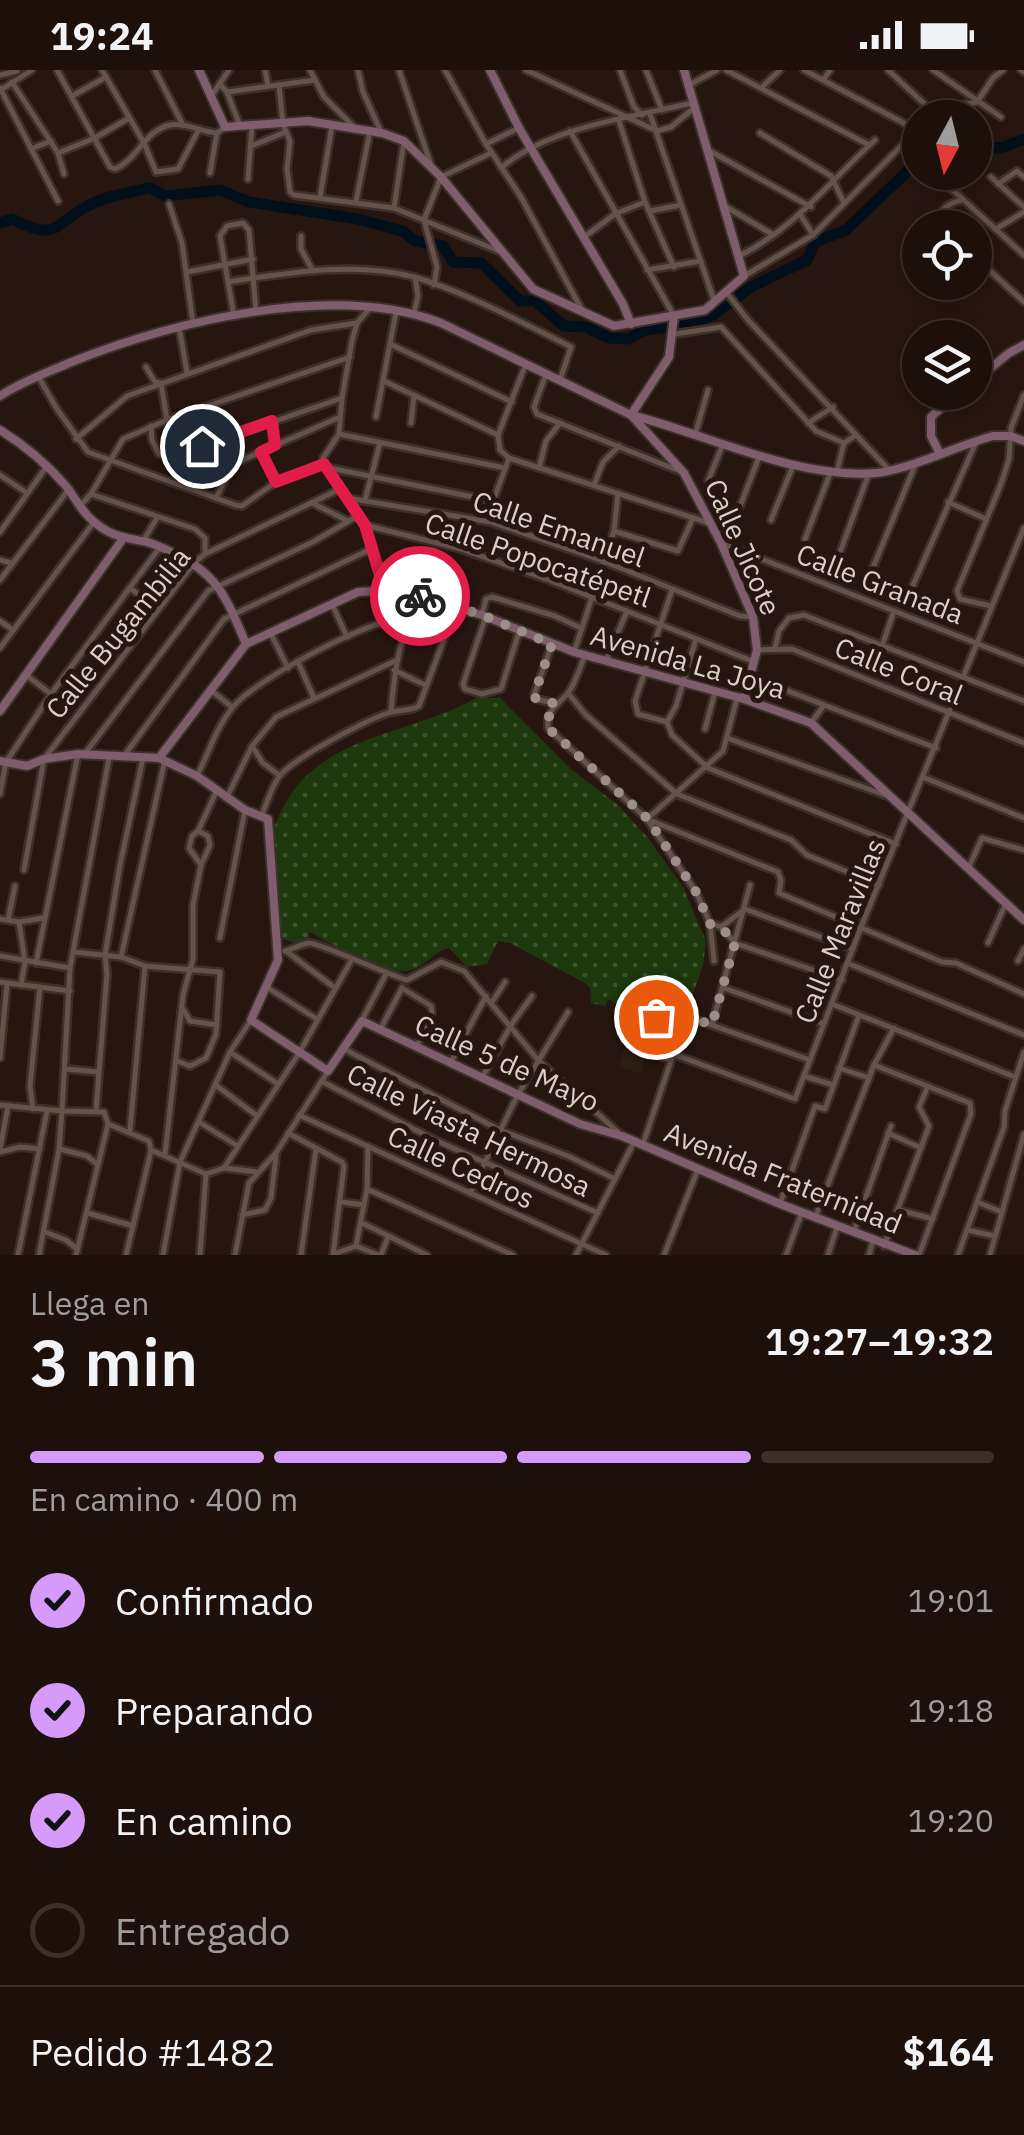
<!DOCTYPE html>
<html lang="es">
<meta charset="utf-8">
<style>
body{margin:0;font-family:"IBM Plex Sans",sans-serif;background:#251914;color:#f1f3f6;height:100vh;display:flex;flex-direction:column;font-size:38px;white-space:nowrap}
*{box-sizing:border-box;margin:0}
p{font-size:32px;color:#a09d9d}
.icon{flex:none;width:55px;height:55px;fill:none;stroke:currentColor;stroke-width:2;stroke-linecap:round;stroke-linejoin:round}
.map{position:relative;height:1185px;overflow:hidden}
.details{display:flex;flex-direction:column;background:#1d100b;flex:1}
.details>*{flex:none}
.needle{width:65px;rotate:187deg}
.buttons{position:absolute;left:902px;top:30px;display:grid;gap:20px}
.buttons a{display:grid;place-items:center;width:90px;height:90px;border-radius:50%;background:#1d100b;box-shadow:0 5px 25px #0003,0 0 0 2px #3b302c;font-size:50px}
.pin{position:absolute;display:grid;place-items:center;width:85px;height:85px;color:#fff;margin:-42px;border:5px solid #fff;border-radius:50%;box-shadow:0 2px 10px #0007}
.courier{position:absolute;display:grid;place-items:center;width:100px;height:100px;margin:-50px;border:8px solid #e11d48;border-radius:50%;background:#fff;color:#222;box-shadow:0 2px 12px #0007}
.overview em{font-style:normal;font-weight:600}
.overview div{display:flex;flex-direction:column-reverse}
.overview{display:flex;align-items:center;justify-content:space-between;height:170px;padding:0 30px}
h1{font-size:65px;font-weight:600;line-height:75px}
.bar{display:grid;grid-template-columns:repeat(4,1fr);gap:15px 10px;align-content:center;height:120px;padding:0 30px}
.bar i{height:12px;border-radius:8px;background:#3b302c}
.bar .selected{background:#d69bfa}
.bar p{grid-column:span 4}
.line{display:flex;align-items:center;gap:25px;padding:0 30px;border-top:2px solid #3b302c}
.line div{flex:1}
ol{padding:0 30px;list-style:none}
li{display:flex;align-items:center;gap:30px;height:110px}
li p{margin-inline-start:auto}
li .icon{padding:10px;border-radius:50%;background:#d69bfa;color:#111;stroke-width:4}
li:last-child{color:#a09d9d}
li i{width:55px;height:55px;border:5px solid #3b302c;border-radius:50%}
.status{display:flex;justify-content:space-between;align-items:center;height:70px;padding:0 50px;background:#1d100b;direction:ltr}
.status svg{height:28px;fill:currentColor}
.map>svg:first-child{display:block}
.education{fill:#2c1f12}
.grass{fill:url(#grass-dots)}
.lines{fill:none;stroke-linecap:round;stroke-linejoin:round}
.river{stroke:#010f1a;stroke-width:11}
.street-casing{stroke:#3c302d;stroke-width:10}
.secondary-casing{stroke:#3c302d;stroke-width:12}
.street{stroke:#665249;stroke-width:5}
.secondary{stroke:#805d6d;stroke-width:8}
.done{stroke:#9c8e89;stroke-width:10;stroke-dasharray:0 18}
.route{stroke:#e11d48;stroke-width:12}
.labels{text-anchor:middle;stroke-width:10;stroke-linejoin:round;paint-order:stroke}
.street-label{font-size:28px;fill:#dbcfca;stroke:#27160f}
</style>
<div class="status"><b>19:24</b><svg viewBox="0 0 49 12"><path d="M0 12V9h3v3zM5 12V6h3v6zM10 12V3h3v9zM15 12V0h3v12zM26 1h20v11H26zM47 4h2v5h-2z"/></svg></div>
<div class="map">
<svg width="1024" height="1185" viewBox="0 0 1024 1185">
<defs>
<pattern id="grass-dots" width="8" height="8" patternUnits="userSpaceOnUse" patternTransform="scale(2.5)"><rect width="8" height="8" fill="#1c380c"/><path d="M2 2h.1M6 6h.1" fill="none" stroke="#3c542e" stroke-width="1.8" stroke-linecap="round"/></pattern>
</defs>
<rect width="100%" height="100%" fill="#27160f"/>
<!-- education -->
<polygon class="education" points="641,940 653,943 640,984 646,986 641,1003 619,997 635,941"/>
<!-- grass -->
<path class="grass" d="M476 628H500L572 700 618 735 648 768 683 817 706 871 703 895 692 927 631 942 608 929 605 936 591 933 590 918 585 913 510 873 498 871 487 894 467 897 449 878C435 881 427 894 414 899 392 910 332 873 309 862V868L297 874 278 867C277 846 271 767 276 753 311 662 404 669 476 628Z"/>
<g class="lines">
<!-- river -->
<g class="river">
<polyline points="975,80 1004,77 1024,69"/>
<path d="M0 153 12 149C59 172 50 156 89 135 107 126 130 122 150 118L166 126 220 120 249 132 358 149 402 161 416 171 443 176 453 192 481 193 520 231H535L564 256 586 257 609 268 628 269 645 260 688 254 713 245 751 217 807 190 815 172 846 160 913 96 920 94"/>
</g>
<defs>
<g id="street">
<path d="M57 0 110 97 115 99C137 90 145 60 170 55 185 52 202 62 217 63L225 57"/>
<polyline points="102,0 144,73 156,102 178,99 198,61"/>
<polyline points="155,0 183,55"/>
<polyline points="265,0 268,16"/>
<polyline points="310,0 324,27 353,56"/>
<polyline points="358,0 363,22 381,62"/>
<polyline points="399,0 431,95"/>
<polyline points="445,0 486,74 521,127 583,242"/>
<polyline points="526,0 657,61 671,57 694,38"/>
<polyline points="620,0 634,37 642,45"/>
<polyline points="646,0 662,40"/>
<polyline points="726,0 869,75"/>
<polyline points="804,0 917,60 920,83"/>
<polyline points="888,0 932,41"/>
<polyline points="933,0 1001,47"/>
<polyline points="1021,0 1024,2"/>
<polyline points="0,5 17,1"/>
<polyline points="824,9 830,0"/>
<polyline points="12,12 58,83 64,104"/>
<polyline points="220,14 227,22 240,56"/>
<polyline points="279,15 283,54 290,71 287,99 290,122 294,125 394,138 499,181"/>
<polyline points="689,15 717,0"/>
<polyline points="0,18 58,131"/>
<polyline points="761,18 780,0"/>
<polyline points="1,20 32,0"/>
<polyline points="227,22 315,10"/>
<polyline points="212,25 229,0"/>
<polyline points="72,26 106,7"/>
<polyline points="650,44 714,230"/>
<polyline points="927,48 932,41 977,32 993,8 1003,0"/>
<polyline points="619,51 645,132 674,197"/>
<polyline points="570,61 673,244"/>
<polyline points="760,63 831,106 844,133"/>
<polyline points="486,74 519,58"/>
<polyline points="251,76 286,62"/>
<polyline points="31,79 51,71"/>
<polyline points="708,80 811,137"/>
<polyline points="58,83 95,68 129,48"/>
<path d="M501 98C549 57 632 47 692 33"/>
<polyline points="933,102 1024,185"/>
<polyline points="210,103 217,63"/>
<polyline points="991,107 1024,137"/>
<polyline points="248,109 252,56"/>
<polyline points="998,114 1017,101 1024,107"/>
<polyline points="320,127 332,56"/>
<polyline points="356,131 370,61"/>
<polyline points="169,134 182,173 193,253"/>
<polyline points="723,135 772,164"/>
<polyline points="394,138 404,71"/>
<polyline points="650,141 681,135"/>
<polyline points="800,144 813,165"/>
<path d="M942 158 936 153C941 139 948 133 962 130"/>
<polyline points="996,159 1024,142"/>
<polyline points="301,166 301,179 313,201"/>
<polyline points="584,167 615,144 645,132"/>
<path d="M739 186C794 159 830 111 875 70"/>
<polyline points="975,187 1024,232"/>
<polyline points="647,200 701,191"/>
<polyline points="187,202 253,189"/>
<polyline points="744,206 813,165 920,57"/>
<path d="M228 212C287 203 356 191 414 207 463 221 525 254 571 277L560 310"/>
<polyline points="434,215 437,197 424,150 441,107 491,83"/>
<polyline points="727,223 748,250 890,401"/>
<polyline points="369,239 357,253 352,271 342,328 339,364 323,388 325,397 365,455 384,519"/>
<polyline points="414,243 418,226 415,207"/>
<polyline points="234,246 220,166 227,156 243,153 249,160 256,241"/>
<polyline points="179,257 187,302"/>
<polyline points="675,264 721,257 816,361 844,373 856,365"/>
<polyline points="390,274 512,332"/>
<polyline points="146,297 155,312 161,313 167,350"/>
<polyline points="546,304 534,337 537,344 682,402"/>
<polyline points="38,306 57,339 88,382 235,435 242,436 276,412 324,394"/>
<polyline points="384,311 498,365"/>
<polyline points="376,347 396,242"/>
<polyline points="271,351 275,375"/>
<polyline points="411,353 414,325"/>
<polyline points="808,353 833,337"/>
<polyline points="151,356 152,370 159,384 168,388 342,328"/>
<polyline points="339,364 505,398"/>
<polyline points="695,365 708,320"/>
<polyline points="76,369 127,326 311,260 357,253"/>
<polyline points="261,382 276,412"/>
<polyline points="509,388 500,380 498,365 525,296"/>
<polyline points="916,393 870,505 910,522 977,370"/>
<polyline points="325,397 488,430 494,429 509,388 709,453"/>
<polyline points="539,398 546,371 560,353"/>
<polyline points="837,401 844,373"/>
<polyline points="0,405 27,423"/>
<polyline points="708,411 723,374"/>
<polyline points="594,415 603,392 619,376"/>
<polyline points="91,424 195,459 205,468 205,484"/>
<polyline points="216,428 233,394 340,347"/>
<polyline points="347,428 491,452 603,491 740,546 753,547"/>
<polyline points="365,430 380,373"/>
<polyline points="948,432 986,449"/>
<polyline points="312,433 348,451"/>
<polyline points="79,437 91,424 123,369 167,350 350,287"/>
<polyline points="739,439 759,387"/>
<polyline points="771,450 793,396"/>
<polyline points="365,455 461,479 549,510 752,591"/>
<polyline points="614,461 678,481 693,448"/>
<polyline points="0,462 47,396"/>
<polyline points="805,469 831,401"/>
<polyline points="143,471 157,448"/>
<polyline points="721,473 1024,592"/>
<polyline points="839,485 869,403"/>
<polyline points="0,490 11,493"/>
<polyline points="0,510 69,419"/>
<polyline points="130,518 158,539"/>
<polyline points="332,534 347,567"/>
<polyline points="991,536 960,529 957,521 1001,414 1009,389 1011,358 1024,325"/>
<polyline points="482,544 486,529 492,527 555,546 581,558"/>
<polyline points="486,546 463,614 465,619 482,624 501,619 520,559"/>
<polyline points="0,551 13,560"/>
<polyline points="270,562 288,598"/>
<polyline points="552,574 534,625 536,629 554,633"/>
<polyline points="882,576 894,541"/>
<polyline points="0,578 94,452"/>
<polyline points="775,578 779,561 789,548 804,545 1024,631"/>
<polyline points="757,580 792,579 1024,673"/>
<polyline points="574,582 614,461 618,423"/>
<path d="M585 585C580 597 576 613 568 623 558 635 546 640 548 658L647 749 696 822 710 853 714 891"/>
<polyline points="606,591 627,541"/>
<polyline points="298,592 314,628"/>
<polyline points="394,600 425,615"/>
<polyline points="26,605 51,624"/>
<polyline points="749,606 936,678"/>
<polyline points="212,621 232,637"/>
<polyline points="568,623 586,645 677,724 791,770 807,785 879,815"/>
<path d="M391 641C395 596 399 567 421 526"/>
<polyline points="667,652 672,665 708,698 896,774"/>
<polyline points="667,652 638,644 635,631 672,520"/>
<polyline points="667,652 676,636 696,569"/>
<polyline points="811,653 824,635"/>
<polyline points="705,659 715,622"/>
<polyline points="727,668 885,725"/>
<polyline points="252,676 263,693 279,705"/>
<polyline points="86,682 208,521 313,472 359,445"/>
<polyline points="124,686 224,549 371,479"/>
<polyline points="109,688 70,898 62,1041 104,1042 108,1054 149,1071 151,1080"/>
<path d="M197 706C208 684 217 656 233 637 254 610 376 545 410 547"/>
<polyline points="925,708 1024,748"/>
<polyline points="0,724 6,692 51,624 160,477"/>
<polyline points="227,727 252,676 276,647 395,591"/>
<path d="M262 744C267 733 271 719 278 708 291 689 365 651 388 643 399 639 408 642 419 636L456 537"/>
<polyline points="647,749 778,802 781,810 779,823 942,892 956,893 1024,924"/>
<polyline points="647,749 723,681 737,628"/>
<polyline points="198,761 192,766 189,778 201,795"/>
<polyline points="968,799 982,768 1024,780"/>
<polyline points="24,800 44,689 195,492 205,484 340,419"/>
<polyline points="0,849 19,852 43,848"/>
<polyline points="8,850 15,816"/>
<polyline points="19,852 25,892 21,915"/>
<polyline points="710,853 721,857 735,873 842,910"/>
<polyline points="721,857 745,839 853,879"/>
<polyline points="220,868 245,740"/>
<polyline points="988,873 1006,833"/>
<path d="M285 881C293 879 301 874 309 873 317 872 389 905 407 910L441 892 464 901 538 990 618 1062"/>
<polyline points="286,881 335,918"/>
<polyline points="74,882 121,887 145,896 220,902 216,964 206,988 190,996 177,991"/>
<polyline points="0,886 70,898"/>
<polyline points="121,887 165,690"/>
<polyline points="1018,891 1024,879"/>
<polyline points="36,893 78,684"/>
<polyline points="847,893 1024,965"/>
<polyline points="0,912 70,921"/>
<polyline points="265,916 317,949"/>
<polyline points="402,918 431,936 432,942 417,976"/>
<polyline points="724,918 824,954"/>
<polyline points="492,932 505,912"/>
<polyline points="832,934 1015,1007"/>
<polyline points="183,939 190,951 217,955"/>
<polyline points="656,947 683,954"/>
<polyline points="362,950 386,904"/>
<polyline points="712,955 750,815"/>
<polyline points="380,960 402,918"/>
<polyline points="344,979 500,1060 568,1086 613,1108"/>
<polyline points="643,981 671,990"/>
<polyline points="230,982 278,1014"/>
<polyline points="673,984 795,1029 861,857 1024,458"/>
<polyline points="0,988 7,914"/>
<polyline points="451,992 486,926"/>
<polyline points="874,995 970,1033 971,1044 919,1185"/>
<polyline points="839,998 869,1008"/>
<polyline points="66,999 98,1002"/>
<polyline points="483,1006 511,955 532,926"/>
<polyline points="804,1006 833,1015"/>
<polyline points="323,1012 435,1070 598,1143"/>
<polyline points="217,1016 256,1045"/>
<polyline points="0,1035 62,1041 59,1079 39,1185"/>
<polyline points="33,1039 30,1016 40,917"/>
<polyline points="96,1040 107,904 105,885 120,795 143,688"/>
<polyline points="299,1045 606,1185"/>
<polyline points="199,1052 236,1075"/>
<polyline points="130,1060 145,896"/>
<polyline points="288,1063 342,1092 344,1096 333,1185"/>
<polyline points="888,1063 921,1078"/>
<polyline points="643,1074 686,946 810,990"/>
<polyline points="0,1079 8,1036"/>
<polyline points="60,1079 87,1086 98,1095"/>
<polyline points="151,1080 206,1104"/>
<polyline points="0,1082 20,1077 40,1079"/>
<polyline points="165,1084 183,925 193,889 193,835 201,795 210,775 208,766 198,761 217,720"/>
<polyline points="224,1098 257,1102"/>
<polyline points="206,1104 224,1098 299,983 351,891"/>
<polyline points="367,1119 513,1185"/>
<polyline points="470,1123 517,1026 568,942"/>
<polyline points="342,1132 364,1135"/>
<polyline points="977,1132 1002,1142"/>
<polyline points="780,1134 815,1036 825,1039 859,945"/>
<polyline points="899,1140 933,1149"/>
<polyline points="88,1143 133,1156"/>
<polyline points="242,1145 265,1140 271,1128 276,1086"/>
<polyline points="815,1148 874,995 894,958"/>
<polyline points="362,1153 427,1185"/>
<polyline points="967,1160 995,1166"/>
<polyline points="854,1161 891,1056"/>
<polyline points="45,1162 66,1170 77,1179"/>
<polyline points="356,1176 367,1119 368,1076"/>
<polyline points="884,1176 929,1056 919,1037 928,1016"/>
<polyline points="334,1184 356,1176 378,1185"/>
<polyline points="18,1185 47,1041"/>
<polyline points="76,1185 108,1054"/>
<polyline points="126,1185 151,1081"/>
<polyline points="163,1185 180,1092 230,982 251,950"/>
<polyline points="200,1185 206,1104"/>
<polyline points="235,1185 249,1113 276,1083 328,1001"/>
<polyline points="301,1185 316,1079"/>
<polyline points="381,1185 388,1167"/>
<polyline points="576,1185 634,1072"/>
<polyline points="664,1185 698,1099"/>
<polyline points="786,1185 802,1142"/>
<polyline points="828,1185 837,1157"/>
<polyline points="869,1185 873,1171"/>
<polyline points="958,1185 1004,1057 1005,1041 1024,982"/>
<polyline points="990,1185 1024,1064"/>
</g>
<g id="secondary">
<polyline points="199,0 225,57 308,51 382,63 404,71 441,107 533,219 614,256 705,240 744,206 684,0"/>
<polyline points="490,0 519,58 623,234 631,254"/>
<polyline points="975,311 1009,283 1024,275"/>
<path d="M0 326C21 312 46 303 69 293 171 252 334 211 441 253L631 345 684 403 721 473 753 547 757 580 744 629"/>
<path d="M631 345C706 364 798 410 876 403 908 400 959 375 993 366H1010L1024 371"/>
<polyline points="631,345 669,287 674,246"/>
<path d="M0 360C24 375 46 393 65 415 75 427 81 441 93 451 110 466 122 467 142 471 152 472 162 478 171 482 218 503 227 529 246 574"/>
<polyline points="939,382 931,366 931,347 959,322"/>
<polyline points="0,641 122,470"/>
<polyline points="159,688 246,574 358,522 394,520 482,545 574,582 744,629 811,653 1024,850"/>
<polyline points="0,691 27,696 44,689 78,684 159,688 197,706 245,740 268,749 278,890 251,950 328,1001 362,951 580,1054 622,1066 780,1134 915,1185"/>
</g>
</defs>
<!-- street casing -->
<use href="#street" class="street-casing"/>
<!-- secondary casing -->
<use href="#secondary" class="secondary-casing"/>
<!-- street -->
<use href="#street" class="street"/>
<!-- secondary -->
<use href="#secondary" class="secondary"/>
</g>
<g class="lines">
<!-- done -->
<polyline class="done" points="420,526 482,545 552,574 534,625 536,629 556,634 547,650 548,658 648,749 696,822 710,854 721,857 735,873 712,955 686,946 683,954 656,947"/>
<!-- route -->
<polyline class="route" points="202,376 272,351 275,375 261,382 276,412 324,394 365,455 384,519 420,526"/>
</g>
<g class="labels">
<!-- street labels -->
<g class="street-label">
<text transform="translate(559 459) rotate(19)" y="10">Calle Emanuel</text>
<text transform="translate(743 477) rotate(66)" y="10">Calle Jicote</text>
<text transform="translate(538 490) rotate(19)" y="10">Calle Popocatépetl</text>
<text transform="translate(880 514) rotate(21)" y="10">Calle Granada</text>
<text transform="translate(118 563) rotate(-51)" y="10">Calle Bugambilia</text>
<text transform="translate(688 592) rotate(16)" y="10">Avenida La Joya</text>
<text transform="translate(899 601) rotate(22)" y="10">Calle Coral</text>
<text transform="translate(840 861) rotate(-68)" y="10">Calle Maravillas</text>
<text transform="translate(507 993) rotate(24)" y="10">Calle 5 de Mayo</text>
<text transform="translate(469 1060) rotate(26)" y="10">Calle Viasta Hermosa</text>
<text transform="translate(461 1097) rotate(25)" y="10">Calle Cedros</text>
<text transform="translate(783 1108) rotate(22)" y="10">Avenida Fraternidad</text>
</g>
</g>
</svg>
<div class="buttons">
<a><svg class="needle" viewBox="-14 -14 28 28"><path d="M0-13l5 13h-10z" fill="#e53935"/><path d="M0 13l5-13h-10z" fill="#a09d9d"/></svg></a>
<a><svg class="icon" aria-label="locate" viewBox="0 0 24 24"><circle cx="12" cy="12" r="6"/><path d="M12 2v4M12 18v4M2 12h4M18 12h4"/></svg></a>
<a><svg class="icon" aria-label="layers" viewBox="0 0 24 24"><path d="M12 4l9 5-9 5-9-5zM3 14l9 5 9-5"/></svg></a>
</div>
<div class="pin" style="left:656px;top:947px;background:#ea580c"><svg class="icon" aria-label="bag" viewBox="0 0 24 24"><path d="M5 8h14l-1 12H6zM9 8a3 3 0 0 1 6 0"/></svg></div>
<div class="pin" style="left:202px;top:376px;background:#1f2937"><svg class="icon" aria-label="home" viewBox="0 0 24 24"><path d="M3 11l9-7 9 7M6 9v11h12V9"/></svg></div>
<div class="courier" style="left:420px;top:526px"><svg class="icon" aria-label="bike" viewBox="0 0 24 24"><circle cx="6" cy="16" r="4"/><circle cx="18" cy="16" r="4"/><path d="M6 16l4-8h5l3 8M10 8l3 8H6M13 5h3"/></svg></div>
</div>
<section class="details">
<div class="overview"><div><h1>3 min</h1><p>Llega en</p></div><em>19:27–19:32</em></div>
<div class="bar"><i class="selected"></i><i class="selected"></i><i class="selected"></i><i></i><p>En camino · 400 m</p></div>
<ol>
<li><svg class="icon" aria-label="check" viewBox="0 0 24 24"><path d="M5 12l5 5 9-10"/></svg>Confirmado<p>19:01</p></li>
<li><svg class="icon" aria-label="check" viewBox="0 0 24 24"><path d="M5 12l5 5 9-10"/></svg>Preparando<p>19:18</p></li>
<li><svg class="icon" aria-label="check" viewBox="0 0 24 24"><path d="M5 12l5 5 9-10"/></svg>En camino<p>19:20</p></li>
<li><i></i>Entregado</li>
</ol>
<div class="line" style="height:130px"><div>Pedido #1482</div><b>$164</b></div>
</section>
